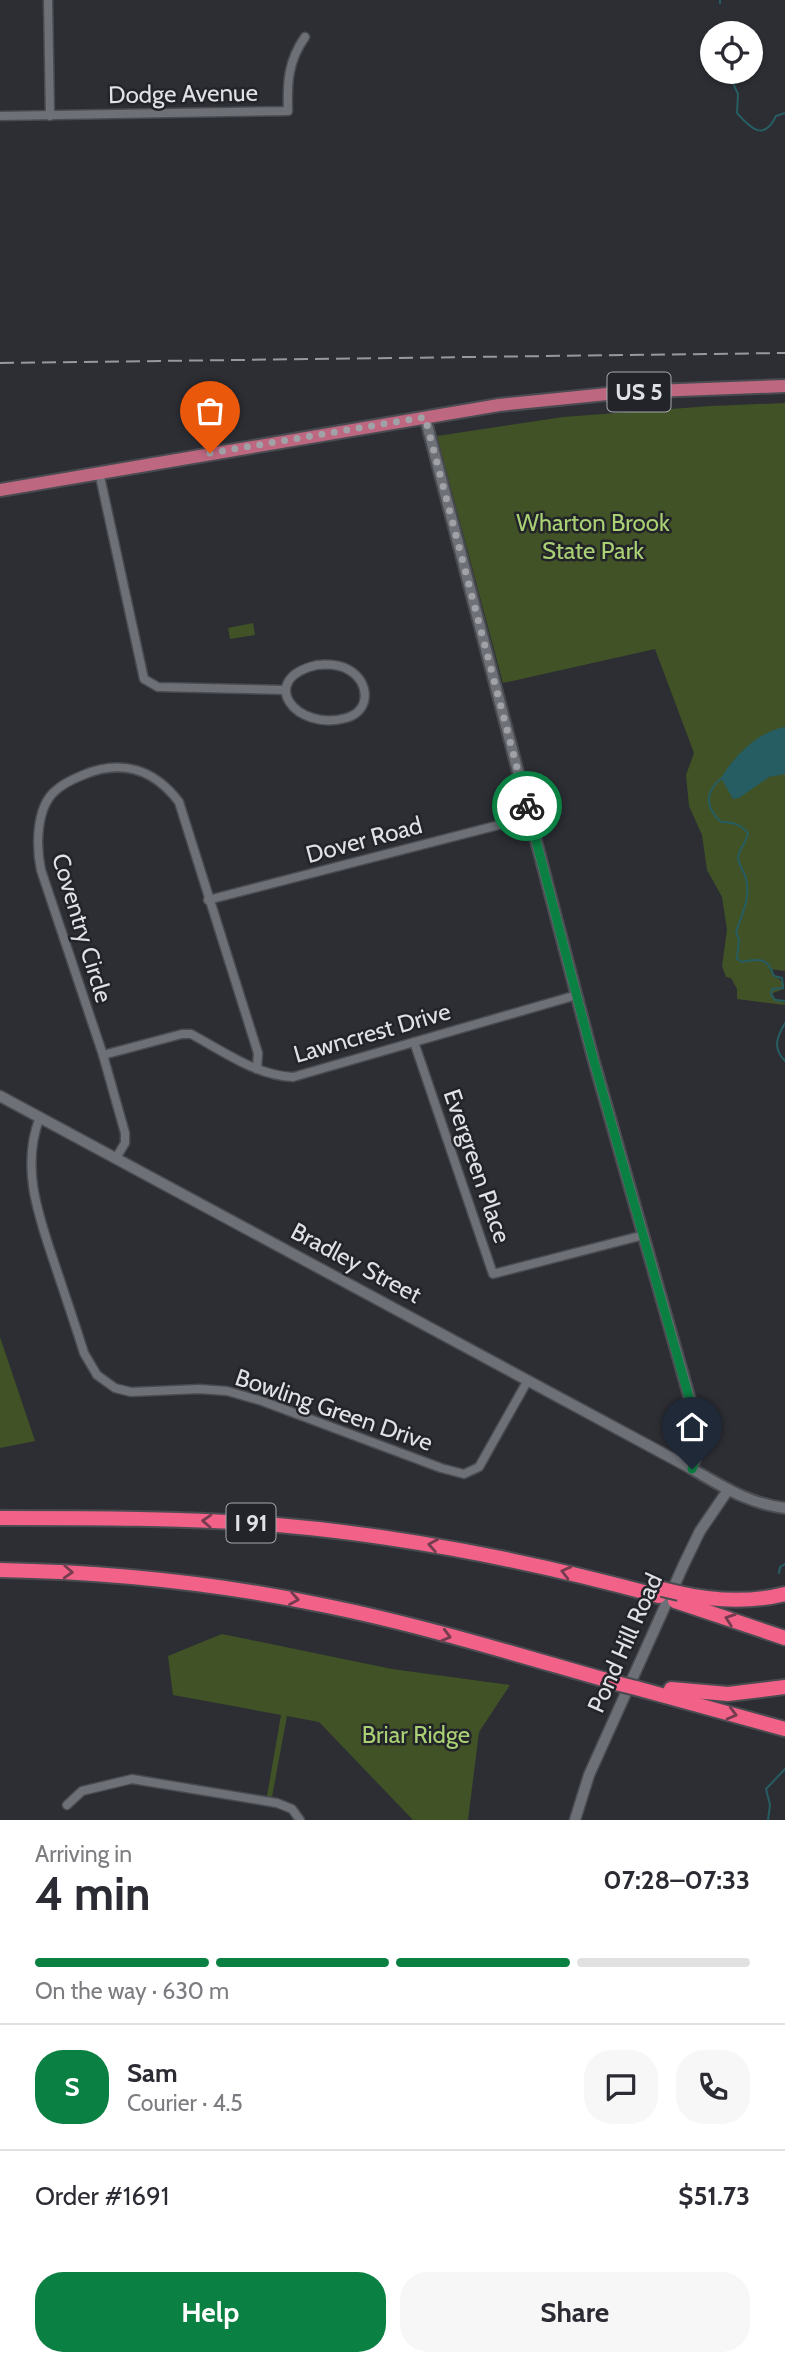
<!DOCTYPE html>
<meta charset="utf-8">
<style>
body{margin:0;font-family:Cabin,sans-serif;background:#f7f7f7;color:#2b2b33;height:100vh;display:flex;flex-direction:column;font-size:26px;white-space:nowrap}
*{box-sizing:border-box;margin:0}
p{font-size:23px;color:#7c7c81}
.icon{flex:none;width:38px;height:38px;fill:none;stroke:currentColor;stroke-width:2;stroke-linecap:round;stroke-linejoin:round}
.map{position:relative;height:1820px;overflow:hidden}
.sheet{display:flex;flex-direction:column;background:#fff;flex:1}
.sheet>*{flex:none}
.tools{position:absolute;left:700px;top:21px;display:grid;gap:14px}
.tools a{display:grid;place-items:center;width:63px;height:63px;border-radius:50%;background:#fff;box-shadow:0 2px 5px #0004;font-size:35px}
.pin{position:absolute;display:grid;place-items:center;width:60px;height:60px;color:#fff;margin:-72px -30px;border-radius:50% 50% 50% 0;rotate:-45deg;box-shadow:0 0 7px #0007}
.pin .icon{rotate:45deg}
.courier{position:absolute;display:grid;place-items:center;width:70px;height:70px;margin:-35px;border:5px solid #0b8043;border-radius:50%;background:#fff;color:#222;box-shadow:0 2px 9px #0007}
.headline em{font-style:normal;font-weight:800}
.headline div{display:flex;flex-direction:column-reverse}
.headline{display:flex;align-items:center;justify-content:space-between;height:119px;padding:0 35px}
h1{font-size:46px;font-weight:800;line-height:52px}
.bar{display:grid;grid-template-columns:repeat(4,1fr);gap:10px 7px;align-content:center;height:84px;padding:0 35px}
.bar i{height:9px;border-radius:5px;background:#e1e1e2}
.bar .on{background:#0b8043}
.bar p{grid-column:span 4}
.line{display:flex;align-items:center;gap:18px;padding:0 35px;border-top:2px solid #e1e1e2}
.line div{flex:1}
.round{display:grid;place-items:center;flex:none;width:74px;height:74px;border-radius:28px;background:#f7f7f7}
.cta{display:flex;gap:14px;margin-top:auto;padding:14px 35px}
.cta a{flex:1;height:80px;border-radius:28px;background:#0b8043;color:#fff;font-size:28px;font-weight:800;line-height:80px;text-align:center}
.cta a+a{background:#f7f7f7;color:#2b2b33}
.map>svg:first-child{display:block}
.green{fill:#405226}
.water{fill:#265d62}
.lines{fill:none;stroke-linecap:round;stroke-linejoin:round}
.stream{stroke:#265d62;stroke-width:2}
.minor-casing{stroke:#494b50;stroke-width:11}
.tertiary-casing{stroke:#494b50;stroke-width:13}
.secondary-casing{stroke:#494b50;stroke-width:14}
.primary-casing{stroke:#494b50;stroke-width:16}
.motorway-casing{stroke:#494b50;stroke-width:18}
.minor{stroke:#6e7077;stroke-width:8}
.tertiary{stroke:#6e7077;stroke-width:10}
.secondary{stroke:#6e7077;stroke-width:10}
.primary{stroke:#bd6781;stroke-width:12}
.motorway{stroke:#f26188;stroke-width:14}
.rail{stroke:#97999d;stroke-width:2;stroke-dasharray:14 7;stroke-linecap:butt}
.motorway-bridge-casing{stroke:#494b50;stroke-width:18;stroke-linecap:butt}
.motorway-bridge{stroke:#f26188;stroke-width:14}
.oneway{stroke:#753c50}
.done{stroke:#a0a2a7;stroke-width:7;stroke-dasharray:0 12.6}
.route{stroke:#0b8043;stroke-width:9}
.labels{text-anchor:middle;stroke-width:5;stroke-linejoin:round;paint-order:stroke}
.shield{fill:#22242a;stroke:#a6a8ad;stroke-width:2}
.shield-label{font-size:23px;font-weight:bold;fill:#dfe1e5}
.street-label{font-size:24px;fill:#dfe1e5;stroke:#22242a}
.park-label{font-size:24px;fill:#aad074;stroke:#22242a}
</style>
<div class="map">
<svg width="785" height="1820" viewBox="0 0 785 1820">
<rect width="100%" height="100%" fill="#2c2e34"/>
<!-- green -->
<g class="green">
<polygon points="785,403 785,971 769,969 784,984 784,989 773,993 772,997 785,1003 785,1005 737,999 737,989 731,978 726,977 722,966 727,930 722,897 707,870 702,835 689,806 686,775 694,753 655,649 503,683 437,436 563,417 711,406"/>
<polygon points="253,623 255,635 230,639 228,628"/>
<polygon points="0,1337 35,1441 0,1448"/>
<polygon points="222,1634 392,1669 510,1685 479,1732 468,1820 413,1820 319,1722 287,1716 272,1797 267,1796 281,1715 173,1695 168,1656"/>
</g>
<!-- water -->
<path class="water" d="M785 727V774L769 777 739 798 733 799 721 778C734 756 759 731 785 727Z"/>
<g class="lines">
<!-- stream -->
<g class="stream">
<polyline points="720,3 720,0"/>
<polyline points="721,33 722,24"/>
<path d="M728 72 738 94 737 113C750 128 764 142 776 116L785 113"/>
<path d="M723 777C705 791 704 806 721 822 732 822 740 824 748 833 747 842 738 850 738 858 739 865 744 871 746 879 751 897 742 914 736 932L739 940 737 959 742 962C759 958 768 958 774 976L782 978 783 988 772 989 771 994 775 1000 785 1001"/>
<path d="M785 1023C777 1037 772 1048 785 1061"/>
<polyline points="779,1573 780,1567 785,1564"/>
<polyline points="768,1820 770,1805 766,1789 785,1769"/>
</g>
<defs>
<g id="minor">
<polyline points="48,0 50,116"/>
<path d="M0 116 288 111C287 83 288 61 305 37"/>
<polyline points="99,472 144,679 158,687 285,690"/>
<path d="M317 665C328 664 339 664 349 670 370 682 371 711 346 718 295 732 256 679 317 665Z"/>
<polyline points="208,900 530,817"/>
<polyline points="414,1042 493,1274 644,1235"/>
<path d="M103 1055 182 1034H191C223 1051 257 1076 293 1077L577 995"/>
<path d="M40 1117C20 1167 39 1217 55 1265 65 1295 75 1324 84 1353L97 1375 115 1388 131 1392 199 1389 227 1391 262 1401 441 1468 464 1474 479 1467 528 1380"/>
<path d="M116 1158 125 1143V1133L103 1055 41 870C36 847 36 809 54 792 62 784 73 779 83 775 121 759 154 769 179 802L258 1053 257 1069"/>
<polyline points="67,1805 82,1791 132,1779 277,1803 292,1809 300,1820"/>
</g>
<g id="tertiary">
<polyline points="0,1096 692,1469"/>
<polyline points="575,1820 589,1775 684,1564 700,1531 728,1490"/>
</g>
<path id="secondary" d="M425 417 593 1058 697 1424 699 1445 692 1469C722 1486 749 1504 785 1508"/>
<polyline id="primary" points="0,490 499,405 627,392 785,386"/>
<g id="motorway">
<path d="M0 1518C93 1518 185 1518 277 1525 407 1536 534 1562 659 1596"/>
<path d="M0 1570C108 1572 216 1583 322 1605 422 1625 521 1656 620 1684"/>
<path d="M679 1593C714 1601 749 1603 785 1594"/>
<polyline points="675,1601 785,1638"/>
<polyline points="636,1688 785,1729"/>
<polyline points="671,1689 728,1694 785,1687"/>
</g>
</defs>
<!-- minor casing -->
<use href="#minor" class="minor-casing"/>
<!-- tertiary casing -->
<use href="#tertiary" class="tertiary-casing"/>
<!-- secondary casing -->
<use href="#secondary" class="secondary-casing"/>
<!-- primary casing -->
<use href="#primary" class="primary-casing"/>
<!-- motorway casing -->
<use href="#motorway" class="motorway-casing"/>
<!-- minor -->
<use href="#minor" class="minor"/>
<!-- tertiary -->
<use href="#tertiary" class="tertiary"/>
<!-- secondary -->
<use href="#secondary" class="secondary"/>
<!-- primary -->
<use href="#primary" class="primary"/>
<!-- motorway -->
<use href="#motorway" class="motorway"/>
<!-- rail -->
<polyline class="rail" points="0,363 785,353"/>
<defs>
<g id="motorway-bridge">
<polyline points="662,1589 679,1593"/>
<polyline points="620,1684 636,1688"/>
</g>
</defs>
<!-- motorway-bridge casing -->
<use href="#motorway-bridge" class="motorway-bridge-casing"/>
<!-- motorway-bridge -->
<use href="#motorway-bridge" class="motorway-bridge"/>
</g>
<!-- one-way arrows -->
<defs><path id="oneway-chevron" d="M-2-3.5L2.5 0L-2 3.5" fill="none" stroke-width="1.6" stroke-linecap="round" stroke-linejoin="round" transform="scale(1.75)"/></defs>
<g class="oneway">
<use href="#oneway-chevron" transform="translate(207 1521) rotate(-177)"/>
<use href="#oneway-chevron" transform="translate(433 1545) rotate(-170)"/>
<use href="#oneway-chevron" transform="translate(68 1572) rotate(3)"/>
<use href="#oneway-chevron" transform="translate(566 1572) rotate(-166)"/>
<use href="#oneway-chevron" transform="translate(294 1599) rotate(10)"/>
<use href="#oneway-chevron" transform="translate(730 1619) rotate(-161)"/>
<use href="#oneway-chevron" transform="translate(446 1636) rotate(15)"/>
<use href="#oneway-chevron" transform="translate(732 1714) rotate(15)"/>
</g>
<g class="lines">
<!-- done -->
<polyline class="done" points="210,453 425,417 527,806"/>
<!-- route -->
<polyline class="route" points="527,806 593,1058 698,1429 698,1451 692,1469"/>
</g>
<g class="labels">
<!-- shield labels -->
<g class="shield">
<rect x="607.5" y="372.5" width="63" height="39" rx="5"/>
<rect x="226.5" y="1503.5" width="49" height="39" rx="5"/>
</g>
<g class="shield-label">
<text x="639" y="400">US 5</text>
<text x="251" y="1531">I 91</text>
</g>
<!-- street labels -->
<g class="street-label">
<text transform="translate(183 94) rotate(-1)" y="8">Dodge Avenue</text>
<text transform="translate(364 840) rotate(-15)" y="8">Dover Road</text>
<text transform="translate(82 928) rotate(73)" y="8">Coventry Circle</text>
<text transform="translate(372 1033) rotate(-16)" y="8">Lawncrest Drive</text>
<text transform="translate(477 1166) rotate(71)" y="8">Evergreen Place</text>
<text transform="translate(356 1263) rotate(28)" y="8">Bradley Street</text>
<text transform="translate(334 1410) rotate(19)" y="8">Bowling Green Drive</text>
<text transform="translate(625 1643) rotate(-66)" y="8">Pond Hill Road</text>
</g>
<!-- park labels -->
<g class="park-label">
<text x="593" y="531">Wharton Brook<tspan x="593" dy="28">State Park</tspan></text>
<text x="416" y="1743">Briar Ridge</text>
</g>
</g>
</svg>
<div class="tools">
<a><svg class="icon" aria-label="locate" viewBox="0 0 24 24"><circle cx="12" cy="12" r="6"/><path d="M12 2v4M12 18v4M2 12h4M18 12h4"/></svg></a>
</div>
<div class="pin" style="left:210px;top:453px;background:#ea580c"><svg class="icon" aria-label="bag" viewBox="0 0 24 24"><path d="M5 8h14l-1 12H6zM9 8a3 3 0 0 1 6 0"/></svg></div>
<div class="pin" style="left:692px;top:1469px;background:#1f2937"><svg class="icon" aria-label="home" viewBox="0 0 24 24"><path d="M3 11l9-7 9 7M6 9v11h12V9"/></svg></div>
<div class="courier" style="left:527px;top:806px"><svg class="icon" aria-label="bike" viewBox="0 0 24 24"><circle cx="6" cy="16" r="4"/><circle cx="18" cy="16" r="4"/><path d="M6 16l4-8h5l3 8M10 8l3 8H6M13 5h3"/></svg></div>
</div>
<section class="sheet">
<div class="headline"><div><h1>4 min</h1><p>Arriving in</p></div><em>07:28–07:33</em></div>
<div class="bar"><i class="on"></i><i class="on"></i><i class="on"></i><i></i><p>On the way · 630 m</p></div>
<div class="line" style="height:126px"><b class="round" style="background:#0b8043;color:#fff">S</b><div><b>Sam</b><p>Courier · 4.5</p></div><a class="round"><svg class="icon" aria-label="chat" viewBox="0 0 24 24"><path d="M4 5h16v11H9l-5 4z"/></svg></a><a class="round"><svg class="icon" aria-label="phone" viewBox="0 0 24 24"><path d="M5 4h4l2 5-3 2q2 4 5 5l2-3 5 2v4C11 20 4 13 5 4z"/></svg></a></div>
<div class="line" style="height:91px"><div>Order #1691</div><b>$51.73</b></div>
<div class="cta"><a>Help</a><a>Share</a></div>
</section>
